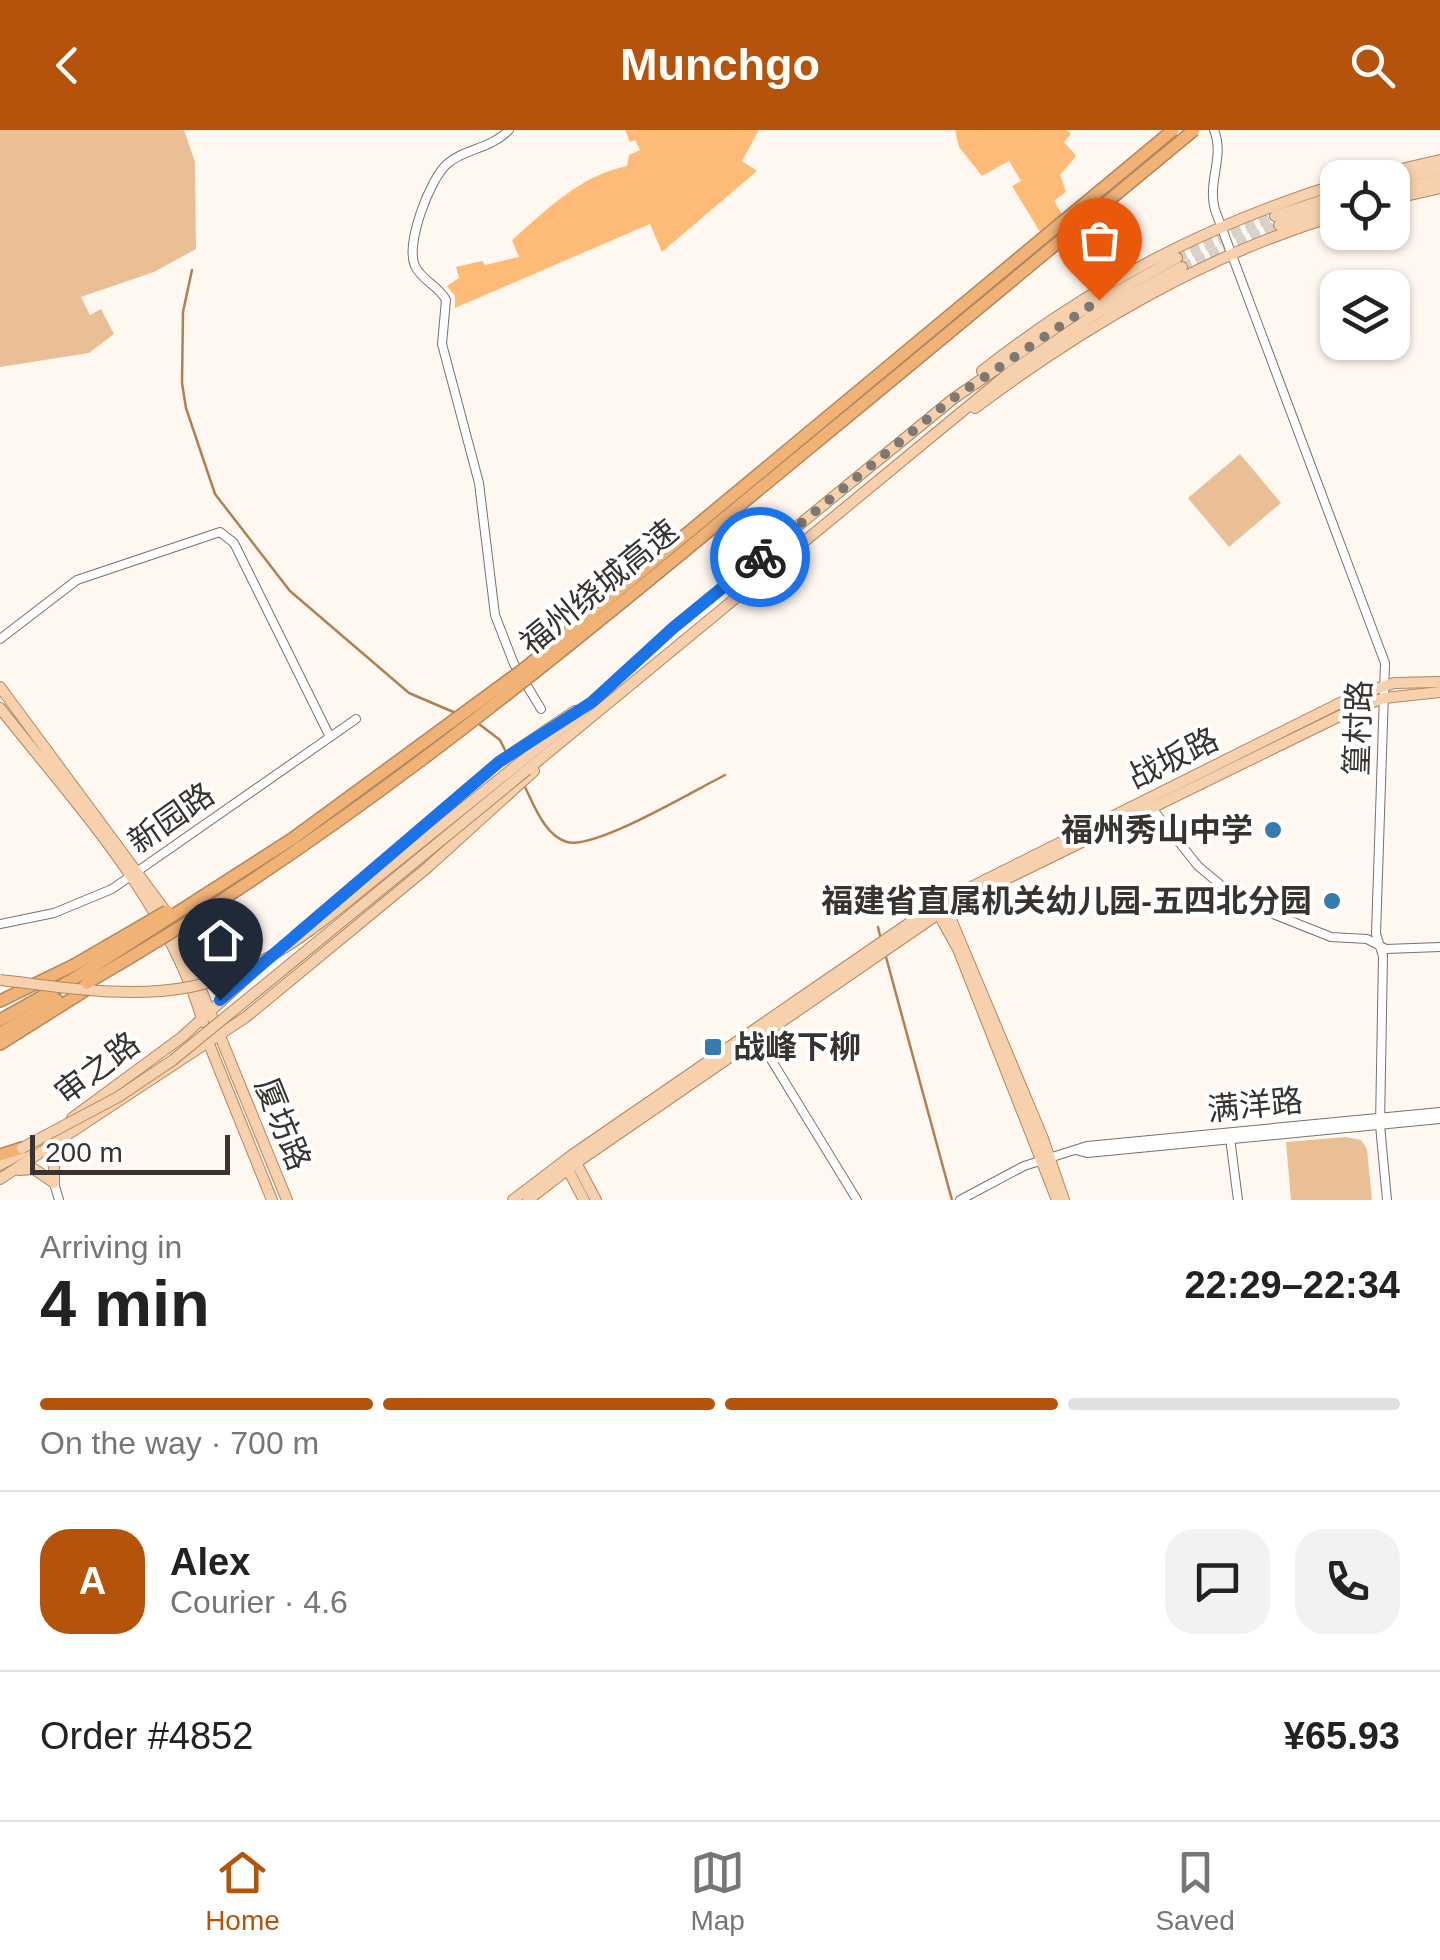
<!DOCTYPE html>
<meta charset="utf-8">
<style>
body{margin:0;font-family:Arial,"Noto Sans SC",sans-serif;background:#f2f2f2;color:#222;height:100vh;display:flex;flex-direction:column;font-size:38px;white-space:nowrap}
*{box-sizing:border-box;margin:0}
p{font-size:32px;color:#767676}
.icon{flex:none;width:55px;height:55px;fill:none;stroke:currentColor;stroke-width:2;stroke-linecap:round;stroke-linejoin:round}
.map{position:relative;height:1070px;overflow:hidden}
.sheet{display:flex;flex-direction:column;background:#fff;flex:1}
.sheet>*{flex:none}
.buttons{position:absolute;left:1320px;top:30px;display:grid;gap:20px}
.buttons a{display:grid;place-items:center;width:90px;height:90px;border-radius:20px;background:#fff;box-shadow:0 2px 8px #0004;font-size:50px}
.scale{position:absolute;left:30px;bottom:25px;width:200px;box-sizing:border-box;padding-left:10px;border:5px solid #363330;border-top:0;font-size:28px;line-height:35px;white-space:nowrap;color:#363330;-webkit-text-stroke:8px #fff;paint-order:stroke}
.pin{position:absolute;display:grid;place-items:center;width:85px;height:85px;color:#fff;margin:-102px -42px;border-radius:50% 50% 50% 0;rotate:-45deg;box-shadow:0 0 10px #0007}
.pin .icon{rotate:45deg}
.courier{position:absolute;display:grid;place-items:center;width:100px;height:100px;margin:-50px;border:8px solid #1a73e8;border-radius:50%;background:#fff;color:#222;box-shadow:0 2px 12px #0007}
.headline em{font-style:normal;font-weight:600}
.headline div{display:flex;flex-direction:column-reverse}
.headline{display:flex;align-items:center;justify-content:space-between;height:170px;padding:0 40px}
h1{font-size:65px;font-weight:600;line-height:75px}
.bar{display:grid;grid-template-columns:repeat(4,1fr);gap:15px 10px;align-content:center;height:120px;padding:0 40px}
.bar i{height:12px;border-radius:8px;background:#e0e0e0}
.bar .selected{background:#b45309}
.bar p{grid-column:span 4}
.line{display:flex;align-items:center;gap:25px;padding:0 40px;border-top:2px solid #e0e0e0}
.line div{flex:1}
.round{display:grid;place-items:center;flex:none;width:105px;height:105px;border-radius:30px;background:#f2f2f2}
header{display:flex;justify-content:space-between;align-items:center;height:130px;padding:0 40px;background:#b45309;color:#fff;font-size:45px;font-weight:600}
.tabs{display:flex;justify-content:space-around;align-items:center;height:140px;border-top:2px solid #e0e0e0;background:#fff;font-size:28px;color:#767676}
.tabs a{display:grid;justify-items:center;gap:5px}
.tabs .selected{color:#b45309}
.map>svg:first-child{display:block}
.green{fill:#ebbf95}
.forest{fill:#feba77}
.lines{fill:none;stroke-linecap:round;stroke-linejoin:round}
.stream{stroke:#b08051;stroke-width:2.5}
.major-tunnel{stroke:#d7d1ca;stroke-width:10;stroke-dasharray:10 5;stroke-linecap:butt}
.minor-casing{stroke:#79716a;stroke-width:10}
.major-casing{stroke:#b0865e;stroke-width:12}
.highway-casing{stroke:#b0865e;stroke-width:14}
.minor{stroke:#fff;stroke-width:8}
.major{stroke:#f7d1ad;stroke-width:10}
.highway{stroke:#f1b276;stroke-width:11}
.major-bridge-casing{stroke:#b0865e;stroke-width:12;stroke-linecap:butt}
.highway-bridge-casing{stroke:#b0865e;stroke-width:14;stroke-linecap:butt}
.major-bridge{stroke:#f7d1ad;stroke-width:10}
.highway-bridge{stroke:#f1b276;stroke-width:11}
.done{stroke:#7c7874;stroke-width:10;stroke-dasharray:0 18}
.route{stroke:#1a73e8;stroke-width:12}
.poi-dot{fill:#367bb0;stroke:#fff;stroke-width:4}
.labels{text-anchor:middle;stroke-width:8;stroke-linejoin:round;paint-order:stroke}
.street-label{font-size:32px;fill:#363330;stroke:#fff}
.poi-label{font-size:32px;font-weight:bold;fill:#363330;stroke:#fff;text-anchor:end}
</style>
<header><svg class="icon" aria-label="back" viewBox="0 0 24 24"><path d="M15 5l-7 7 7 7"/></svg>Munchgo<svg class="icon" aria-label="search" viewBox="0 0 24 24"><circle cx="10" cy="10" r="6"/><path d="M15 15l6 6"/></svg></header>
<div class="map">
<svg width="1440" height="1070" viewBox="0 0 1440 1070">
<rect width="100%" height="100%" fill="#fff8f1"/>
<!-- green -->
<g class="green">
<polygon points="0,0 184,0 195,32 196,119 154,142 81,167 90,185 101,179 114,204 89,223 0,237"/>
<polygon points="1240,324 1281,373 1229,417 1188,368"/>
<polygon points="1346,1007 1361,1010 1367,1019 1372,1070 1291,1070 1286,1012"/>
</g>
<!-- forest -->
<g class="forest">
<path d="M625 0H759L742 31 757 41 662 122 650 94 455 178V166L447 156 459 148 456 137 482 131 485 135 519 127 512 110C548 79 579 46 627 36L629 25 640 20 635 10 630 12Z"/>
<polygon points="955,0 1067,0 1071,4 1064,12 1076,26 1060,45 1066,62 1054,71 1062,84 1040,102 1012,56 1021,51 1009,31 982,46 959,17"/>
</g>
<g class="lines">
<!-- stream -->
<g class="stream">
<polyline points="192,140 183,182 182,253 186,278 215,364 290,461 409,563 458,584"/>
<polyline points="479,594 500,610 507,624"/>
<path d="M525 657C534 675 545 706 567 712 595 720 695 660 725 645"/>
<polyline points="878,797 881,810"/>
<polyline points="886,827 952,1070"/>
</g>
<!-- major-tunnel -->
<g class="major-tunnel">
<polyline points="1177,128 1275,86"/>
<polyline points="1182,137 1279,95"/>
</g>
<defs>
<g id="minor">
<path d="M509 0C489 20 465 18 447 34 430 49 405 114 415 136 421 150 439 156 446 170L442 214 479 353 495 485 514 534 541 579"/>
<path d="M1214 0C1225 27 1207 51 1215 80L1385 533 1376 804 1383 826 1380 995 1387 1070"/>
<polyline points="0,509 77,450 220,402 234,413 330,607"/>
<polyline points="1151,677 1198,736 1228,761 1258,778 1331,807 1367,809 1386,819 1440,817"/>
<polyline points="0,794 54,783 112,759 356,589"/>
<polyline points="758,908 857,1070"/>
<polyline points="1230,1008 1238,1070"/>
<polyline points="1076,1020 1087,1023 1440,989"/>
<polyline points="54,1053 59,1070"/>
<polyline points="960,1070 1024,1036 1087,1016 1440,982"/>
</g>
<g id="major">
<polyline points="1362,48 1440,30"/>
<polyline points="1392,50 1440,39"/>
<polyline points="1392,60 1440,49"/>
<polyline points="1392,69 1440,58"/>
<polyline points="1275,86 1338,65"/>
<polyline points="1279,95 1338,75"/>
<path d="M982 241C1088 157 1208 94 1338 54"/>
<path d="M975 278C1086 195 1205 125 1338 85"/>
<polyline points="0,557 164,779 195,845 287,1070"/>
<path d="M0 578C77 676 167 770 203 892"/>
<polyline points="522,631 577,586 673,498 953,269 1073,186 1177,128"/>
<polyline points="527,640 1010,242 1094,185 1182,137"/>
<polyline points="945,775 1042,1006 1064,1070"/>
<polyline points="937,781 958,819 1057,1070"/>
<polyline points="296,805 499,632 575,581"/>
<polyline points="207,909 272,1070"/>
<polyline points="72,988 182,907 264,832"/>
<polyline points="573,1027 596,1070"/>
<polyline points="0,1035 25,1021"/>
<polyline points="566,1036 584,1070"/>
<polyline points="19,1040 34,1039 53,1052"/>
<polyline points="0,1049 246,887 428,737 534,641"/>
<polyline points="54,1053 54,1033 63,1011"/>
<polyline points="513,1070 572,1025 937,774 1354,566 1394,553 1440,552"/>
<polyline points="528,1070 576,1033 947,778 1356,578 1384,568 1440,562"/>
</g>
<g id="highway">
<polyline points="0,871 74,835"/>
<polyline points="0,890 80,845"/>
<polyline points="0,903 57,870"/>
<polyline points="0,914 89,858"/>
<polyline points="0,1025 22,1018"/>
</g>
</defs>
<!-- minor casing -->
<use href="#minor" class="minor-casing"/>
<!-- major casing -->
<use href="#major" class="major-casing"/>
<!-- highway casing -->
<use href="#highway" class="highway-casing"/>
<!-- minor -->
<use href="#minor" class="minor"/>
<!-- major -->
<use href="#major" class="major"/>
<!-- highway -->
<use href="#highway" class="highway"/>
<defs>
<g id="major-bridge">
<path d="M0 850C63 857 127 869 190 857 268 842 325 789 385 741 430 705 476 668 522 631"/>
<polyline points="22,1018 118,967 173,930 527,640"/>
</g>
<g id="highway-bridge">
<polyline points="74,835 167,781"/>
<polyline points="80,845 292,709 525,538 1173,0"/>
<path d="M87 853C322 718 531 549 739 376 891 251 1043 125 1194 0"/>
</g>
</defs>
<!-- major-bridge casing -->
<use href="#major-bridge" class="major-bridge-casing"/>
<!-- highway-bridge casing -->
<use href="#highway-bridge" class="highway-bridge-casing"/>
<!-- major-bridge -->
<use href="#major-bridge" class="major-bridge"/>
<!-- highway-bridge -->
<use href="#highway-bridge" class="highway-bridge"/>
</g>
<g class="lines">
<!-- done -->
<polyline class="done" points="760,427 952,269 1099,170"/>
<!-- route -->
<polyline class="route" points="220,870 499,632 592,572 673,498 760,427"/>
</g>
<!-- markers -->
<g class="poi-dot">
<circle cx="1273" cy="700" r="10"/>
<circle cx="1332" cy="771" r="10"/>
<rect x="703" y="907" width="20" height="20" rx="5"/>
</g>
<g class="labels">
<!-- street labels -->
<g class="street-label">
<text transform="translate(599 457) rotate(-39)" y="11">福州绕城高速</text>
<text transform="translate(1358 598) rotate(-88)" y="11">篁村路</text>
<text transform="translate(1173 628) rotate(-26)" y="11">战坂路</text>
<text transform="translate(171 688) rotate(-35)" y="11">新园路</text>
<text transform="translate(97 938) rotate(-37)" y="11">审之路</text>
<text transform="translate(1255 975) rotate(-6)" y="11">满洋路</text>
<text transform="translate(283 994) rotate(68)" y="11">厦坊路</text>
</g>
<!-- poi labels -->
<g class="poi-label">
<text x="1253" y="711">福州秀山中学</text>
<text x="1312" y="782">福建省直属机关幼儿园-五四北分园</text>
<text x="733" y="928" text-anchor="start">战峰下柳</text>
</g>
</g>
</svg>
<div class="buttons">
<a><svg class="icon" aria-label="locate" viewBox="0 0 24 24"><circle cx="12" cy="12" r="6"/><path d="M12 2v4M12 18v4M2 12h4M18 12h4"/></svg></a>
<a><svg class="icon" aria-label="layers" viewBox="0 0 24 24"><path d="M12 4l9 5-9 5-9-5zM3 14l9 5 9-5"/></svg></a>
</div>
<div class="scale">200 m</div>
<div class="pin" style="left:1099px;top:170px;background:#ea580c"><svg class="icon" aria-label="bag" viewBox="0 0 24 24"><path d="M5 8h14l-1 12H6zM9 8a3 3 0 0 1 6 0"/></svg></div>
<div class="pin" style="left:220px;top:870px;background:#1f2937"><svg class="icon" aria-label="home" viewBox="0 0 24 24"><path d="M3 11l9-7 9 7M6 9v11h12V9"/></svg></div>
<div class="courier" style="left:760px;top:427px"><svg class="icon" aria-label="bike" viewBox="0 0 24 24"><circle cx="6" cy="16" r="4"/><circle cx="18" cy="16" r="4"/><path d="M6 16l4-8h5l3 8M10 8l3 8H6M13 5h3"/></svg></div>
</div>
<section class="sheet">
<div class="headline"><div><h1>4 min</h1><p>Arriving in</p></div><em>22:29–22:34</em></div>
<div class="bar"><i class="selected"></i><i class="selected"></i><i class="selected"></i><i></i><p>On the way · 700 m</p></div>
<div class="line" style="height:180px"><b class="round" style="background:#b45309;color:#fff">A</b><div><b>Alex</b><p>Courier · 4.6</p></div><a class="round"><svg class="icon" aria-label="chat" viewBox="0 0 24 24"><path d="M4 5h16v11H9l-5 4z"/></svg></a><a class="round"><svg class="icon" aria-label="phone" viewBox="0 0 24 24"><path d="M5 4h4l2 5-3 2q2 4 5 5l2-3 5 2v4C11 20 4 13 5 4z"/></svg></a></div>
<div class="line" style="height:130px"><div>Order #4852</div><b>¥65.93</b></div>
</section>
<nav class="tabs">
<a class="selected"><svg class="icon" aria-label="home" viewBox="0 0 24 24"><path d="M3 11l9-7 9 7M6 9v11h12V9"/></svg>Home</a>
<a><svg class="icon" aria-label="map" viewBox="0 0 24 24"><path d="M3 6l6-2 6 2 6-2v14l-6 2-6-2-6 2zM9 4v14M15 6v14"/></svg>Map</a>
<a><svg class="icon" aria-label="saved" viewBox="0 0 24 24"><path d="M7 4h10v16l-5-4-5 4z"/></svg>Saved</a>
</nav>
